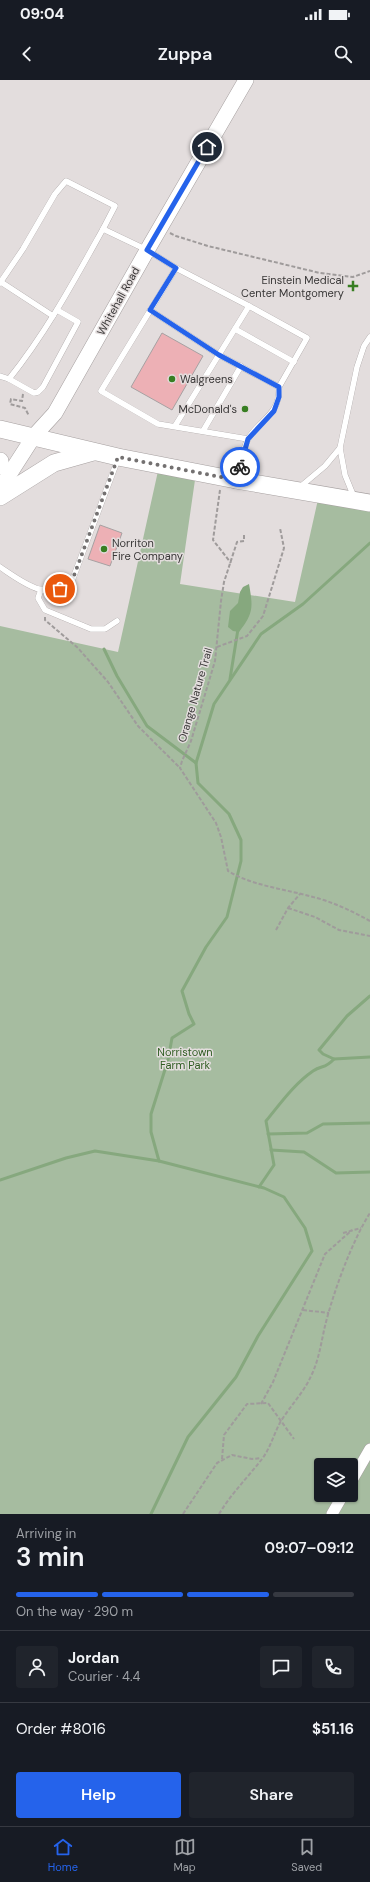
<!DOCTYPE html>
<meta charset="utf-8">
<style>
body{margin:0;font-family:"DM Sans",sans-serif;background:#20242c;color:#f1f3f6;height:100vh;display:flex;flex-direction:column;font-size:15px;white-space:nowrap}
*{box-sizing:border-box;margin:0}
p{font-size:13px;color:#9ea1a6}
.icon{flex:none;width:22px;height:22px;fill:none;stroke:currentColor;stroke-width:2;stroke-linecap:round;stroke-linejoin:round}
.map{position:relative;height:1434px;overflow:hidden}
.details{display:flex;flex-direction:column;background:#171b24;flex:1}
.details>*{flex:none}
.buttons{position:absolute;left:314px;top:1378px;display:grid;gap:8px}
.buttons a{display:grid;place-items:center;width:44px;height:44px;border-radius:4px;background:#171b24;box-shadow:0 1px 3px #0004;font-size:20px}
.pin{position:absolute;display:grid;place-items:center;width:34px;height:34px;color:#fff;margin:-17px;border:2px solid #fff;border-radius:50%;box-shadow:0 1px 4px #0007}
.courier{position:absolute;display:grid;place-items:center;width:40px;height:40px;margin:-20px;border:3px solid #2563eb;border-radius:50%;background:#fff;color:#222;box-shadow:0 1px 5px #0007}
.headline em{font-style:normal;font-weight:600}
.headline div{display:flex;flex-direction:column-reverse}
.headline{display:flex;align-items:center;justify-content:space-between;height:68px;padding:0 16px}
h1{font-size:26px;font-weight:600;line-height:30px}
.bar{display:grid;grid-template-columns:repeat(4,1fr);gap:6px 4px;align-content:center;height:48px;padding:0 16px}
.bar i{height:5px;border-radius:3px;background:#363941}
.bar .current{background:#2563eb}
.bar p{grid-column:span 4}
.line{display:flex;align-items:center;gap:10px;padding:0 16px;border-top:1px solid #363941}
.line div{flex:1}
.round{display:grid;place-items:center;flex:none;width:42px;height:42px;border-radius:4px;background:#20242c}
.cta{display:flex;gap:8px;margin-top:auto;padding:8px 16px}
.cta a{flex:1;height:46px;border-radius:4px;background:#2563eb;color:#fff;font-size:16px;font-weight:600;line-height:46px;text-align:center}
.cta a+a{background:#20242c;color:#f1f3f6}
.status{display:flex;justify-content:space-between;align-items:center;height:28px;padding:0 20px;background:#171b24;direction:ltr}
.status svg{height:11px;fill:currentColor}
header{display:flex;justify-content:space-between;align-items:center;height:52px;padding:0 16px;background:#171b24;font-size:18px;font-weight:600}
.dock{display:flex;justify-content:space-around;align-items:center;height:56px;border-top:1px solid #363941;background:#171b24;font-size:11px;color:#9ea1a6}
.dock a{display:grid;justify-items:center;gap:2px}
.dock .current{color:#2563eb}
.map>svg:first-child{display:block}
.green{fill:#a6bca0;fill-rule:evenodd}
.water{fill:#86a87e}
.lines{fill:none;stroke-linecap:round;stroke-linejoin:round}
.stream{stroke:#86a87e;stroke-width:3}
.building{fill:#edb0b5;stroke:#a7a1a2}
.service-casing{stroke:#a6a0a0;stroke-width:6}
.minor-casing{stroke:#a6a0a0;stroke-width:12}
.secondary-casing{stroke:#a6a0a0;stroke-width:16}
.primary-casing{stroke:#a6a0a0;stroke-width:18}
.path{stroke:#9f9b9b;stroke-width:2;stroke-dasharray:4 2;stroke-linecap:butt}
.service{stroke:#fff;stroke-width:5.5}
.minor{stroke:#fff;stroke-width:11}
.secondary{stroke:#fff;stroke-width:15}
.primary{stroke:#fff;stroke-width:17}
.done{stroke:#747171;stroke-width:4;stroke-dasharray:0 7.2}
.route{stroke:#2563eb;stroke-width:5}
.poi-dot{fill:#387e22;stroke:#e3dddd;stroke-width:1.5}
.labels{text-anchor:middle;stroke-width:3;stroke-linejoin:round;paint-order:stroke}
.poi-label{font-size:11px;fill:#393737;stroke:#e3dddd;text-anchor:end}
.street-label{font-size:11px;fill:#393737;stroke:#e3dddd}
.park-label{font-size:11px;fill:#305d23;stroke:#e3dddd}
</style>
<div class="status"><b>09:04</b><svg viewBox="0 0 49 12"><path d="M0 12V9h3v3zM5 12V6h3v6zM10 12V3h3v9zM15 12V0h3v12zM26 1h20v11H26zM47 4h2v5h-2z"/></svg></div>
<header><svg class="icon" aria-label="back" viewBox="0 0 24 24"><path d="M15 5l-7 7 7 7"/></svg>Zuppa<svg class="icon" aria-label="search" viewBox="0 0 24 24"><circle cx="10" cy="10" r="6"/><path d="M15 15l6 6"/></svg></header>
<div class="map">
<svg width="370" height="1434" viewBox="0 0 370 1434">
<rect width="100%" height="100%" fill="#e3dddd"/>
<!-- green -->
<path class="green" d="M160 382 196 393 180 504 295 522 319 415 370 425V1434H0V546L118 572ZM321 1385H351V1415H321Z"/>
<!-- water -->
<path class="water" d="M249 504C253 527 254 533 239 552L233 551 228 547 230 531 238 523 240 512 243 507Z"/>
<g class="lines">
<!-- stream -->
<g class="stream">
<polyline points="104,569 117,596 147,646 196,683"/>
<polyline points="230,599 238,549"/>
<polyline points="334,979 370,977"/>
<polyline points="268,1054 307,1053 323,1044 370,1043"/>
<polyline points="271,1070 304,1072 336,1093 370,1092"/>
<polyline points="159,1081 151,1052 151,1034 168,980 172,958 194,944 189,934 182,911 206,867 227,837 241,781 241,760 229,734 198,703 196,683 214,624 261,554 303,524 370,463"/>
<polyline points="0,1100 66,1078 95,1071 159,1081 264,1108 284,1117 305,1148 312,1171 258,1256 236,1297 188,1357 151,1434"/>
<path d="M259 1107 274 1085 266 1041C280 1024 294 1004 313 991 322 985 325 989 334 979L323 974 319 970 347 936 370 916"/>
</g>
</g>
<!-- building -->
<g class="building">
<polygon points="162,253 203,276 172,330 131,307"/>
<polygon points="100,445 122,453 110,486 88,479"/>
</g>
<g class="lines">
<defs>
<g id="service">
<polyline points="1,202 53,236"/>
<polyline points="0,203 23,169 55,114 66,101 115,126 103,149 147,170 176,188 101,311 158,344 248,359"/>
<polyline points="150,230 219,275 279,307 307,258 249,226"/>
<polyline points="235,249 294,282"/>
<path d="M0 296 9 299C46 253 74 201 103 149"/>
<polyline points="9,299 34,313 38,312 43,307 78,242 57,230"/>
<polyline points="175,346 249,226 176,188"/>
<polyline points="203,351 241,286"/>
<path d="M236 398C240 387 243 368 248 359 260 339 280 335 279 307"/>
<polyline points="300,407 325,386 340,368"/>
<polyline points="354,417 345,395 340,368 357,287 364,266 370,257"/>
<path d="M0 487C21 501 49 524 72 501L118 379"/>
<polyline points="41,510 38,518 45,530 91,549 105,549 117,541"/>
</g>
<g id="minor">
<polyline points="351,1402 370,1369"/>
<polyline points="332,1434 343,1415"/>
</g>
<polyline id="secondary" points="0,409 34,356 55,333 149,167 246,0"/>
<g id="primary">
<polyline points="0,349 118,377 236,400 370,423"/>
<polyline points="0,381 0,386"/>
<polyline points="0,417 54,383 93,372"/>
</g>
</defs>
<!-- service casing -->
<use href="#service" class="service-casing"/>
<!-- minor casing -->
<use href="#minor" class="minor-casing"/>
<!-- secondary casing -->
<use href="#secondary" class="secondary-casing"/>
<!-- primary casing -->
<use href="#primary" class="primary-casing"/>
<!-- path -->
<g class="path">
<polyline points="170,153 176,156 208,166 320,193 353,197 370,191"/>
<polyline points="23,314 22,321 11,319 10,324 25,328 29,336"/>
<polyline points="220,410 213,460 231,483"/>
<path d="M244 455V461L237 462 224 502 221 521 215 581 191 661 182 681 180 688 216 743 221 757 228 791C253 806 285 809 313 817 333 822 352 831 370 841"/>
<polyline points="45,537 45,540 78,568 108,602 138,646 180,688"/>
<polyline points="217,567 247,556 263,536 284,468 280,448"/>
<polyline points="288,828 315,837 339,850 370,856"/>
<polyline points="276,850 288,828 300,814"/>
<polyline points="343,1153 361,1148"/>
<polyline points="303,1230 329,1233"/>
<polyline points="261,1324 273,1302 325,1174 352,1150"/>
<polyline points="222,1379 224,1355 247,1324 268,1323 294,1359"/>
<polyline points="183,1434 217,1383 232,1375 252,1379 261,1378"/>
<path d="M219 1434C231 1414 248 1397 262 1379 271 1367 274 1353 281 1341 291 1325 304 1312 311 1296 319 1280 321 1263 325 1246 333 1213 352 1161 370 1133"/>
</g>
<!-- service -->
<use href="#service" class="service"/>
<!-- minor -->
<use href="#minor" class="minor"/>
<!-- secondary -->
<use href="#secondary" class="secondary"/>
<!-- primary -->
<use href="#primary" class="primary"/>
</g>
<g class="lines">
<!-- done -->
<polyline class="done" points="60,509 67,506 72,501 118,377 236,400 240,387"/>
<!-- route -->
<polyline class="route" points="207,67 147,170 176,188 150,230 219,275 279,307 279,317 274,331 248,359 240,387"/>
</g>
<!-- markers -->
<g class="poi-dot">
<path d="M351 200h4v4h4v4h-4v4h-4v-4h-4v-4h4z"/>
<circle cx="172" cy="299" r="4"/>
<circle cx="245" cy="329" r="4"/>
<circle cx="104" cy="469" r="4"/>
</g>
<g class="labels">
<!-- poi labels -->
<g class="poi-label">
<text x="344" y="204">Einstein Medical<tspan x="344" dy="13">Center Montgomery</tspan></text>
<text x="180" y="303" text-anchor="start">Walgreens</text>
<text x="237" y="333">McDonald's</text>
<text x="112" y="467" text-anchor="start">Norriton<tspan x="112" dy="13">Fire Company</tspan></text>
</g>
<!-- street labels -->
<g class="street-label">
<text transform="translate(118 221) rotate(-61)" y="4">Whitehall Road</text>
<text transform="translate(195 615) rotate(-74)" y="4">Orange Nature Trail</text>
</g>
<!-- park labels -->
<g class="park-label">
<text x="185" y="976">Norristown<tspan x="185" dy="13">Farm Park</tspan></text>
</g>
</g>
</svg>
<div class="buttons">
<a><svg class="icon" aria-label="layers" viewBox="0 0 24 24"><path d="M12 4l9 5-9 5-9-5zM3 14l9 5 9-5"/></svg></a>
</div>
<div class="pin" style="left:60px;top:509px;background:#ea580c"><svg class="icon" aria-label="bag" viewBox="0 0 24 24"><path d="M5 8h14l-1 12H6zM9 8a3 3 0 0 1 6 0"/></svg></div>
<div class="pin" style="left:207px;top:67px;background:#1f2937"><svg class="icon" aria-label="home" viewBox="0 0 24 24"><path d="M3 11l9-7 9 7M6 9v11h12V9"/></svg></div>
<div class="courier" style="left:240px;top:387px"><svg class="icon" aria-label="bike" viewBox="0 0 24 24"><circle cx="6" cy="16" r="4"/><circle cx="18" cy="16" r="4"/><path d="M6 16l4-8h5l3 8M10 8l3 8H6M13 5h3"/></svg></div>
</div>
<section class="details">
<div class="headline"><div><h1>3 min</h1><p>Arriving in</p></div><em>09:07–09:12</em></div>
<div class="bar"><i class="current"></i><i class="current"></i><i class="current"></i><i></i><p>On the way · 290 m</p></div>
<div class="line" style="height:72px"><a class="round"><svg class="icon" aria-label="person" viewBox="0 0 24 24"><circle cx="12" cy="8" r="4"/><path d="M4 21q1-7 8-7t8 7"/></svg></a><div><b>Jordan</b><p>Courier · 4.4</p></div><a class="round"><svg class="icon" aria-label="chat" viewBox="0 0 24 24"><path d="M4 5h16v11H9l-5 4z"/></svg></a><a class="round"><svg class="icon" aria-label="phone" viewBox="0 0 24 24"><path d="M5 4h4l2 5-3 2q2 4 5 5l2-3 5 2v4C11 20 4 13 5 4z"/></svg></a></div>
<div class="line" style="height:52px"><div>Order #8016</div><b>$51.16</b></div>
<div class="cta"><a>Help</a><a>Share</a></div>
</section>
<nav class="dock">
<a class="current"><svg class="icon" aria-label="home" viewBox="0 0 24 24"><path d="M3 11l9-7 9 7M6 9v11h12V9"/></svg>Home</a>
<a><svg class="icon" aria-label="map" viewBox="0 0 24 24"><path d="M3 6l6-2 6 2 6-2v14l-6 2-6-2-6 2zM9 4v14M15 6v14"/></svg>Map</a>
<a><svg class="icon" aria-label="saved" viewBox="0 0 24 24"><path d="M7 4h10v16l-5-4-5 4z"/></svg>Saved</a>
</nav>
